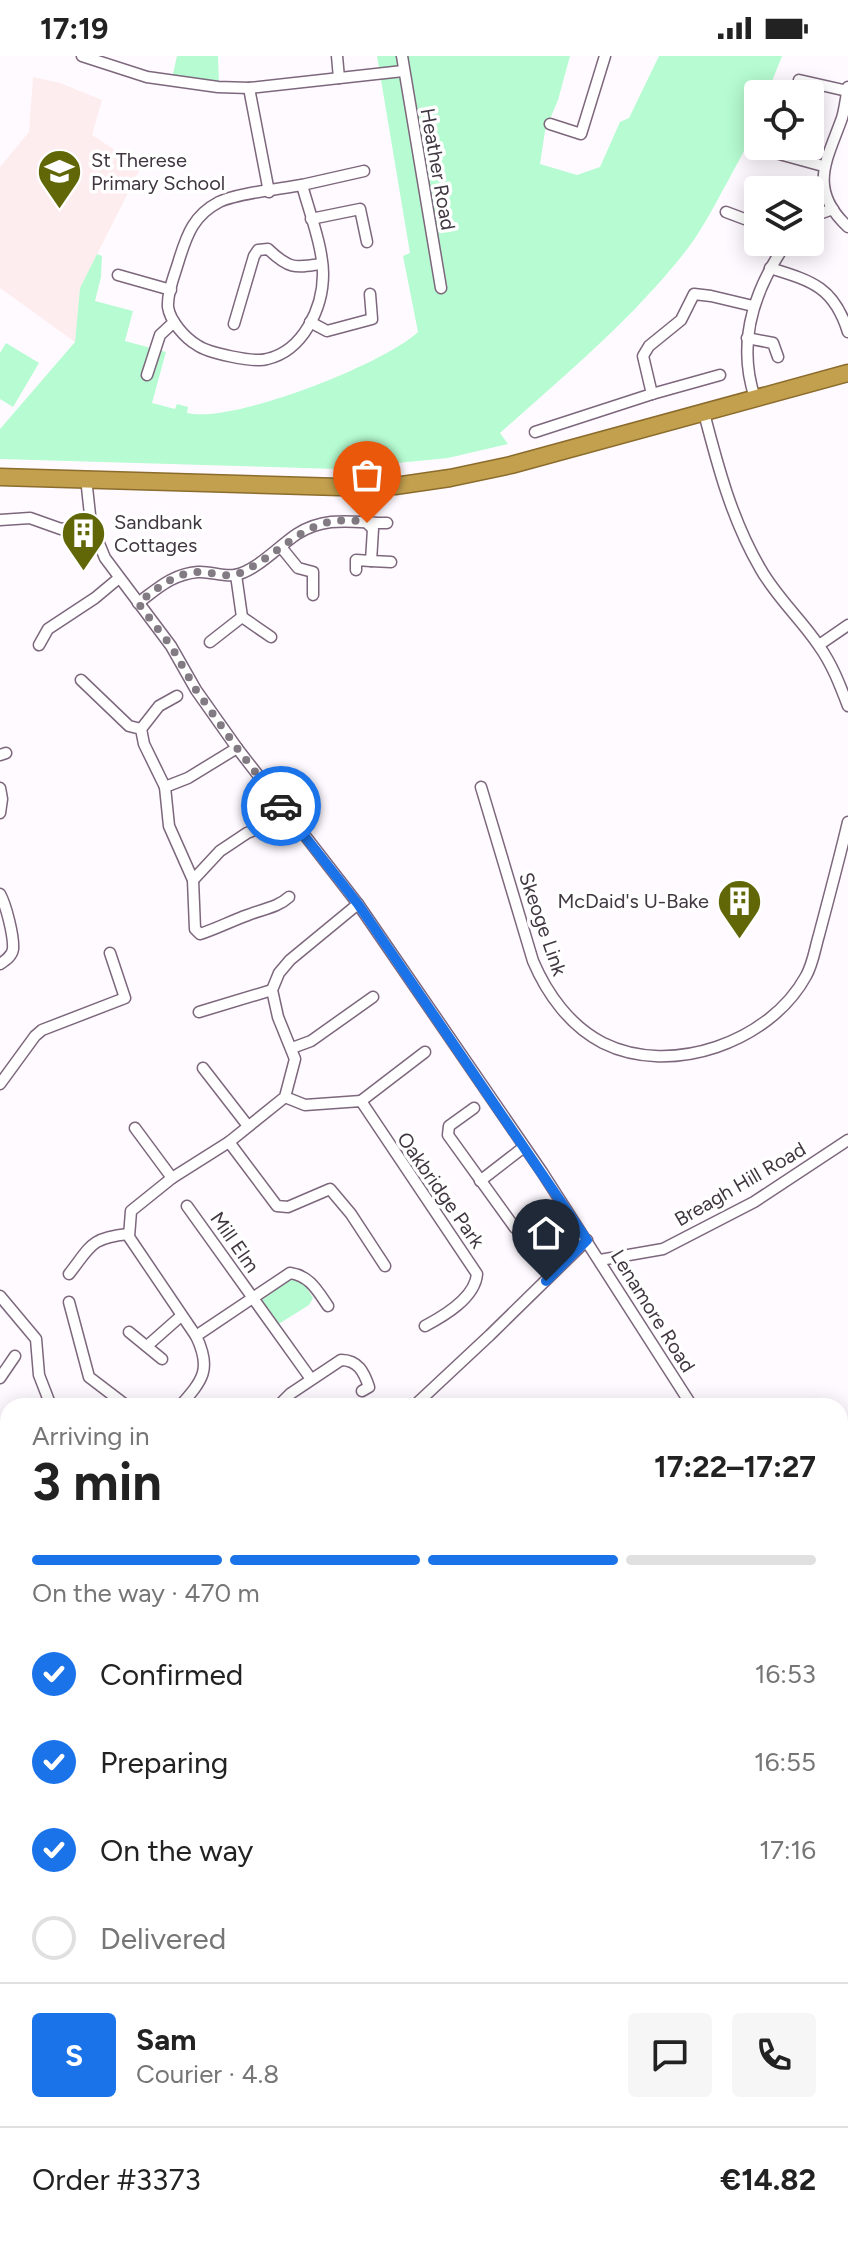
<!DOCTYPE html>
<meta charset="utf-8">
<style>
body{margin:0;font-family:Figtree,sans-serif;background:#f6f6f6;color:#222;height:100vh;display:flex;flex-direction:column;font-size:30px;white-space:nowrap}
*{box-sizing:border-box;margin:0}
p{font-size:26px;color:#767676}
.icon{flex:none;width:44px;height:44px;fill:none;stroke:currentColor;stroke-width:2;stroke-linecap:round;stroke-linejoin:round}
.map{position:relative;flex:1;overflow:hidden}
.sheet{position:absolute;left:0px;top:1342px;width:848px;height:848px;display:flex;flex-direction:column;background:#fff;border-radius:24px 24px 0 0;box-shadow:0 4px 20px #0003}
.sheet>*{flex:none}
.controls{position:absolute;left:744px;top:24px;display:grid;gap:16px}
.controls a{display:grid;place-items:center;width:80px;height:80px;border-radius:8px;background:#fff;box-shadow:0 4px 20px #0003;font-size:40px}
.pin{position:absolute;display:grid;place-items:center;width:68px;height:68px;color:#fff;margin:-82px -34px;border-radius:50% 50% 50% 0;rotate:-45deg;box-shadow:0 0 8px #0007}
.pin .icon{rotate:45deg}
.courier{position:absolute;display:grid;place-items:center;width:80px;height:80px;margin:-40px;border:6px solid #1a73e8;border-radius:50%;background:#fff;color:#222;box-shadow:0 2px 10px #0007}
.overview em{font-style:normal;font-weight:700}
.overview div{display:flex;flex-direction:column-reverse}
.overview{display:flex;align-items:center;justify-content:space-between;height:136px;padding:0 32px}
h1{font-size:52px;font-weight:700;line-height:60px}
.bar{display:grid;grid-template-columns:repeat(4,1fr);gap:12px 8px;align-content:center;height:96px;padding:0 32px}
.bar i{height:10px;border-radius:6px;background:#e0e0e0}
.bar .on{background:#1a73e8}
.bar p{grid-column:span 4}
.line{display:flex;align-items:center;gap:20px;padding:0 32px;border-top:2px solid #e0e0e0}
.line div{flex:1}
.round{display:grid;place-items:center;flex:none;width:84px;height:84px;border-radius:8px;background:#f6f6f6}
ol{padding:0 32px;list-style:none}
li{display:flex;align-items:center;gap:24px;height:88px}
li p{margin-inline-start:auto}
li .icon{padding:8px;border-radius:50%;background:#1a73e8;color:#fff;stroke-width:4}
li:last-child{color:#767676}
li i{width:44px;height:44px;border:4px solid #e0e0e0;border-radius:50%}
.status{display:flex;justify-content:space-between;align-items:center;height:56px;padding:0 40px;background:#fff;direction:ltr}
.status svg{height:22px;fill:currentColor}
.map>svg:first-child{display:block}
.education{fill:#feedee}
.green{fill:#b6fbd1}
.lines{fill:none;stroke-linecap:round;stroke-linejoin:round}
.minor-casing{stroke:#7c677c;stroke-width:13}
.trunk-casing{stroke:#8b6c2c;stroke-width:19}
.minor{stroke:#fff;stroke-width:10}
.trunk{stroke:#c3a04e;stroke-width:16}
.done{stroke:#837b83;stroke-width:8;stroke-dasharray:0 14.4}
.route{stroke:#1a73e8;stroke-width:10}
.labels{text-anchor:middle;stroke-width:7;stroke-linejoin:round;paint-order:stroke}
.poi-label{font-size:20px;fill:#403740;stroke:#fff;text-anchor:start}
.street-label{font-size:20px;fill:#403740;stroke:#fff}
</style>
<div class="status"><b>17:19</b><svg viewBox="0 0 49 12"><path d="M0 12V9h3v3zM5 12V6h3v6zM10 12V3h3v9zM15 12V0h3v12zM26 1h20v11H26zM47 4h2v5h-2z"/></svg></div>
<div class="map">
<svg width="848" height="2190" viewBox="0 0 848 2190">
<rect width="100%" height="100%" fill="#fffaff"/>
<!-- education -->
<polygon class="education" points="33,21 60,27 102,44 92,79 141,111 80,232 75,286 0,232 0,111 29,76"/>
<!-- green -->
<g class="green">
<polygon points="177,0 218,0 219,28 172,22"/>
<path d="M377 0H570L558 44 545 75 540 108 577 119 600 111 620 66 629 62 659 0H782L767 38H758C758 75 746 91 729 123 716 146 704 171 688 192 634 262 566 318 500 377L508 388 448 402 337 413 0 403V373L75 286 80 232 97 198 102 200 101 221 95 245 133 255 125 285 166 296 152 347 175 353 177 348 188 351 187 357C233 368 384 308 418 276L403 200 410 197Z"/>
<polygon points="6,287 39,307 13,351 0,343 0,297"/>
<polygon points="294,1224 305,1229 313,1242 309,1249 277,1269 262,1244 286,1225"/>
</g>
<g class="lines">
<defs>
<g id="minor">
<polyline points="82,0 147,21 218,31 249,32 403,15"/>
<polyline points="337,0 339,22"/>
<polyline points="402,0 441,232"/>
<polyline points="799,24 847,35"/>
<path d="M848 31C846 41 845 52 842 62 827 104 807 133 848 171"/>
<polyline points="249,32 269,136"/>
<polyline points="550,68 581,78 605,0"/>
<polyline points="772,96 823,110"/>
<path d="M302 129C309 155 323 191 323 218 323 252 303 295 267 303 254 307 208 297 197 289 185 282 170 265 168 251 167 236 175 218 179 204 187 178 194 159 219 146 237 137 280 133 302 129Z"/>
<polyline points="302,129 364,115"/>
<polyline points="726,156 758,168"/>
<polyline points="311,163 360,153 367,186"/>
<polyline points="810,166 819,158 833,153"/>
<path d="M770 212C812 225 834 231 848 276"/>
<polyline points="118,219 171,234"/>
<polyline points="310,266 327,275 372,263 370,238"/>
<path d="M234 268 254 200 258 194 268 193C289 213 294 212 321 208"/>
<polyline points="747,282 773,287 778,301"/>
<polyline points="147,319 160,279 174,266"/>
<polyline points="652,338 643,300 649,290 681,264 694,238 711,240 753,250"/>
<path d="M755 342C736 286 755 232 787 186"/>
<path d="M704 357C718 411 732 464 760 512 776 541 801 563 819 590 832 608 840 629 848 650"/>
<polyline points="535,376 652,338 720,319"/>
<polyline points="86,422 91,468 105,502 171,590 196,634 237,692 358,848 542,1116 692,1350"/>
<polyline points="0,464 30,462 61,473 91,468"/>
<polyline points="281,491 298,512 313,516 313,539"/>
<polyline points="371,505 391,506"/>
<polyline points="356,514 356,504 371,505 373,473 367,467"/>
<path d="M138 547C157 533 172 518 198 516 210 515 223 521 235 519 255 516 280 489 297 478 327 459 355 467 387 467"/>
<polyline points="242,561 271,581"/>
<polyline points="210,586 242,561 236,519"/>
<polyline points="39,589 48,573 95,542 119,522"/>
<polyline points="819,589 848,569"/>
<polyline points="81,624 129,670 141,673 144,688 165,731"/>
<polyline points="141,673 159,650 177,640"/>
<path d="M237 692 188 722 165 731 169 770 193 824 195 873 200 878C216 873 231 865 248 859 262 853 277 852 289 841"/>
<polyline points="0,699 6,697"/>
<path d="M481 731 533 905C547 938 570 970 603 987 671 1021 770 986 806 920 813 908 815 892 819 879 829 841 839 804 848 766"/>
<polyline points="0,732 2,743 0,757"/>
<polyline points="193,824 220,795 247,777 270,768"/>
<path d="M0 838C6 849 14 880 13 893 12 900 6 904 0 908"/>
<polyline points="199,956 272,934"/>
<polyline points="292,992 311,985 373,941"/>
<polyline points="203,1012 248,1070"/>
<polyline points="0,1028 35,980 42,974 125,942 110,897"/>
<path d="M285 1041 305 1049 361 1045 477 1218C475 1242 444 1260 425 1270"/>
<polyline points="361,1045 425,996"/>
<polyline points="474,1052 449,1070 448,1079 515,1172 525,1171 545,1160"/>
<polyline points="135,1072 172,1122"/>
<polyline points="229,1086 277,1150 288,1151 330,1133 351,1158 385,1210"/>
<polyline points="480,1125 524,1091"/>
<polyline points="187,1150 311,1323"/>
<polyline points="600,1204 663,1193 754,1146 848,1084"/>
<path d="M69 1218C91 1190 90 1182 128 1178"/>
<polyline points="0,1240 36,1283 39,1319 51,1350"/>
<polyline points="69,1246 89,1321 127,1350"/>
<polyline points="129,1276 162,1303"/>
<path d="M196 1280 290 1217C310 1220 317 1234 328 1250"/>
<polyline points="147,1290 181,1260"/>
<polyline points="0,1322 15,1300"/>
<path d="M180 1350C203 1324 212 1313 196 1280L129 1181 131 1155 172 1122 229 1086 285 1041 295 1003 278 961 272 934 279 917 290 904 358 848"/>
<path d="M278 1350 290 1338 341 1304C358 1304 364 1316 369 1331L362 1335"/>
<polyline points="414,1350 490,1279 587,1184"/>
<polyline points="0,1445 8,1442"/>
<polyline points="0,1519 8,1519"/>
<polyline points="840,1614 848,1646"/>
<polyline points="0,1679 8,1674"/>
</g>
<polyline id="trunk" points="0,421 340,431 395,430 450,422 511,409 848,317"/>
</defs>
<!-- minor casing -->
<use href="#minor" class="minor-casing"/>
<!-- trunk casing -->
<use href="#trunk" class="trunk-casing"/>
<!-- minor -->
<use href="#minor" class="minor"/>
<!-- trunk -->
<use href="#trunk" class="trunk"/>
</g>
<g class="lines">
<!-- done -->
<path class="done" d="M281 750 237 692 196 634 171 590 138 547C157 533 172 518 197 516 211 515 228 523 240 517 286 496 310 453 367 467"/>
<!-- route -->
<polyline class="route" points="281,750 358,848 587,1184 546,1225"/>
</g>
<!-- icons -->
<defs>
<symbol id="school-pin" viewBox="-11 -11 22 30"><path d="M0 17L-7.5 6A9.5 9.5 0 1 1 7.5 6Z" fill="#616706" stroke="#fff"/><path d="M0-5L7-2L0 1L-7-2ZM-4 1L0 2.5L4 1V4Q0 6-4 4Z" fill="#fff"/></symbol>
<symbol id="building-pin" viewBox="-11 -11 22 30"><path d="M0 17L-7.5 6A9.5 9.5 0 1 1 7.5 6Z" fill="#616706" stroke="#fff"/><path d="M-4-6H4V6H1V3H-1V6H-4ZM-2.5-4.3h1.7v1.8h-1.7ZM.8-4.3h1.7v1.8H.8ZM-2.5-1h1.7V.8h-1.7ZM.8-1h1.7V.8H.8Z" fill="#fff"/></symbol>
</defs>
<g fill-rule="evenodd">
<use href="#school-pin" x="34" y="90" width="51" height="69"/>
<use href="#building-pin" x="58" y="452" width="51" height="69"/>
<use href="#building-pin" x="714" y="820" width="51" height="69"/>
</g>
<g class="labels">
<!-- poi labels -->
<g class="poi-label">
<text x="91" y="111">St Therese<tspan x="91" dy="23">Primary School</tspan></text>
<text x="114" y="473">Sandbank<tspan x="114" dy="23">Cottages</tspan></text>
<text x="709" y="852" text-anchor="end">McDaid's U-Bake</text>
</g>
<!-- street labels -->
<g class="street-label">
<text transform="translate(438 113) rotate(80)" y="7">Heather Road</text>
<text transform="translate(543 868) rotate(71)" y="7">Skeoge Link</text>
<text transform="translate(740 1128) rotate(-30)" y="7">Breagh Hill Road</text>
<text transform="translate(441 1134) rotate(55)" y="7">Oakbridge Park</text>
<text transform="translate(235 1186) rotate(55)" y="7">Mill Elm</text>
<text transform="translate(653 1255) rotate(58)" y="7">Lenamore Road</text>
</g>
</g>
</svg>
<div class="controls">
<a><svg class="icon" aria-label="locate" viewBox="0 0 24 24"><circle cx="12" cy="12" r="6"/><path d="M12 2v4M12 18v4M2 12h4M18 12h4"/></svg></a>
<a><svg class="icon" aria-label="layers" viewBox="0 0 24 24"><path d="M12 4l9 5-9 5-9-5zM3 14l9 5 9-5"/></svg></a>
</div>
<div class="pin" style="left:367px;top:467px;background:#ea580c"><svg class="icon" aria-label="bag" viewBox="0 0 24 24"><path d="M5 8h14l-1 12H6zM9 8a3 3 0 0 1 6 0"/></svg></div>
<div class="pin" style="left:546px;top:1225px;background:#1f2937"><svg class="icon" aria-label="home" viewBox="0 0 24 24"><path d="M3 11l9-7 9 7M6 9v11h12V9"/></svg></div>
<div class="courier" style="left:281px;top:750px"><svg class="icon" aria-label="car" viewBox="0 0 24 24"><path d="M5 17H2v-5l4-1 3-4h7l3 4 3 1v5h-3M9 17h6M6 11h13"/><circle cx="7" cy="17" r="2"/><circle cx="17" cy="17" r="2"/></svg></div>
<section class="sheet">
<div class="overview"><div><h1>3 min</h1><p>Arriving in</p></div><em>17:22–17:27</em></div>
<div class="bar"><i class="on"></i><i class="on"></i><i class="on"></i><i></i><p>On the way · 470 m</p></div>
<ol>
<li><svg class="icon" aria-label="check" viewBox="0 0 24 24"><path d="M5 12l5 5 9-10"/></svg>Confirmed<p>16:53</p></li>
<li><svg class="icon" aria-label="check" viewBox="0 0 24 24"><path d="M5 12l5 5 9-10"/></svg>Preparing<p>16:55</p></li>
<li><svg class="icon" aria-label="check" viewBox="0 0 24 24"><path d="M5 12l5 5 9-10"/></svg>On the way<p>17:16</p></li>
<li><i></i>Delivered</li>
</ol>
<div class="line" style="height:144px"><b class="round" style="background:#1a73e8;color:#fff">S</b><div><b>Sam</b><p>Courier · 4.8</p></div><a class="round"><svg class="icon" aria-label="chat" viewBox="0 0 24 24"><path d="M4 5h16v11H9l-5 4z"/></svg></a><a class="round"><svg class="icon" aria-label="phone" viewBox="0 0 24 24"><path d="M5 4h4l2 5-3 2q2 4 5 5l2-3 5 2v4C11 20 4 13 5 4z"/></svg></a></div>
<div class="line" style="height:104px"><div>Order #3373</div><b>€14.82</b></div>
</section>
</div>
